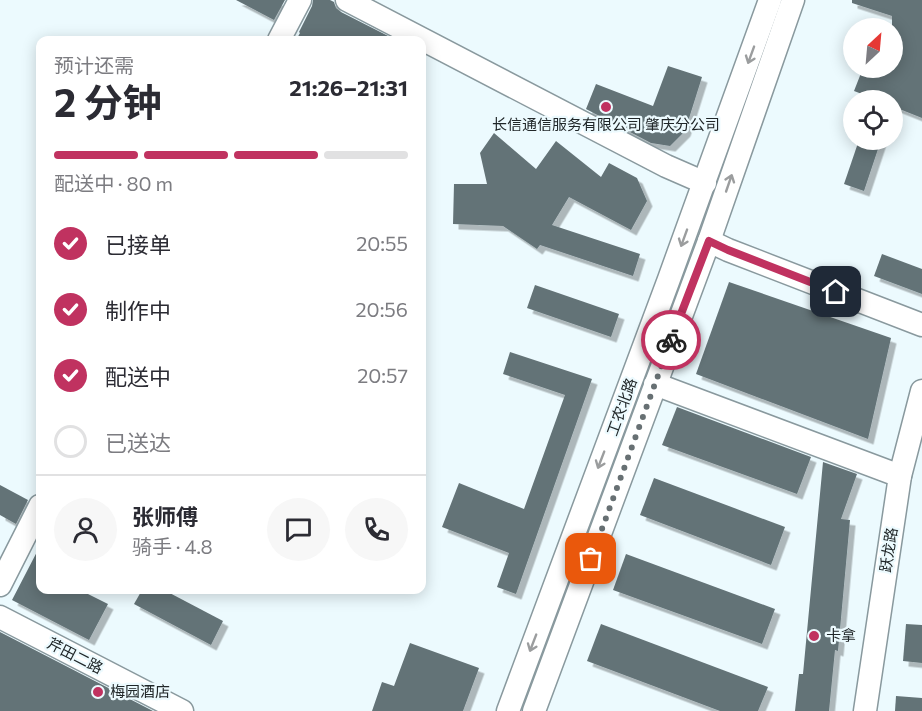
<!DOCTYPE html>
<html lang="zh">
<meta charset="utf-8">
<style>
body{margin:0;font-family:Commissioner,"Noto Sans SC",sans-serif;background:#f7f7f7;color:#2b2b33;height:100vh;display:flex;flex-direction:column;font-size:22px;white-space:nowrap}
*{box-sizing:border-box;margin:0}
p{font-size:20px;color:#7c7c81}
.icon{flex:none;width:33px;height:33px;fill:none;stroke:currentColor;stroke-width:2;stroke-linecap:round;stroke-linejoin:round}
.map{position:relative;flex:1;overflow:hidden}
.details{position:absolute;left:36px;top:36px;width:390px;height:558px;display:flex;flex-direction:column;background:#fff;border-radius:12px;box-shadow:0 3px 15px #0003}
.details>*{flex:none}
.needle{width:39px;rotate:26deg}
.fabs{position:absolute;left:843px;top:18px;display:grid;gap:12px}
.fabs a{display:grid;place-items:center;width:60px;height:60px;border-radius:50%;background:#fff;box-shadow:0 3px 15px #0003;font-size:30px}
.pin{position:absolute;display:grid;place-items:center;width:51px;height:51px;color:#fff;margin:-26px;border-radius:12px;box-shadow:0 3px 9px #0006}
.courier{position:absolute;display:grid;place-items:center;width:60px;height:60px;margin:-30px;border:4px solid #c03260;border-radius:50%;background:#fff;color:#222;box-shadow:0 2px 8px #0007}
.summary em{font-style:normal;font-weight:700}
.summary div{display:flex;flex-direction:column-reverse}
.summary{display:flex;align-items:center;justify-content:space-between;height:102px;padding:0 18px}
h1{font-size:39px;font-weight:700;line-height:45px}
.bar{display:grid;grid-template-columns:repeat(4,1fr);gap:9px 6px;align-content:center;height:72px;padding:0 18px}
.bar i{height:8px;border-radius:4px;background:#e1e1e2}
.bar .active{background:#c03260}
.bar p{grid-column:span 4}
.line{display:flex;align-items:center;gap:15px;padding:0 18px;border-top:2px solid #e1e1e2}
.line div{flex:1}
.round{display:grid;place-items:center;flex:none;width:63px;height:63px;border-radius:32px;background:#f7f7f7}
ol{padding:0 18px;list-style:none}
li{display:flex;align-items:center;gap:18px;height:66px}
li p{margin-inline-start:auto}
li .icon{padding:6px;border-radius:50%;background:#c03260;color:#fff;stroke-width:4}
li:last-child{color:#7c7c81}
li i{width:33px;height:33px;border:3px solid #e1e1e2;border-radius:50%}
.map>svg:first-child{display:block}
.building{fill:#647377;filter:url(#shadow)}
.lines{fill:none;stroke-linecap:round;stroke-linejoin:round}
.minor-casing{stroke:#89999e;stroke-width:25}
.minor{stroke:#fff;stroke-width:22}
.oneway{stroke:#9b9d9e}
.done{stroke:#677073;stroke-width:6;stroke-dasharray:0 10.8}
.route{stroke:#c03260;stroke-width:8}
.poi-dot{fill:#c03260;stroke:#ecfafe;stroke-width:2}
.labels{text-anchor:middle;stroke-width:4.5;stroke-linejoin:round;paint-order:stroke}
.poi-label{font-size:15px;fill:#202628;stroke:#ecfafe;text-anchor:start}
.street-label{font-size:15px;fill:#202628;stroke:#ecfafe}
</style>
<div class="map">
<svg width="922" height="711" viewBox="0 0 922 711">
<defs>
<filter id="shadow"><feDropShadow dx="5.5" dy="5.5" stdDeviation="0" flood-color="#0004"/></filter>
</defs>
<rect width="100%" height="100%" fill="#ecfafe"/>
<!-- building -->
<g class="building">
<polygon points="236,0 285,0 274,20"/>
<polygon points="313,0 330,0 334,2 336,8 341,12 396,40 296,40 300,33 299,32 312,6"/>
<polygon points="852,0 922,0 922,118 892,106 892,100 878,100 854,91 863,68 892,68 892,16 852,3"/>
<polygon points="668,66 702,77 685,131 670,146 651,143 586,109 596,84 653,106"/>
<polygon points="494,133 536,169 556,141 601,177 609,163 637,178 647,201 631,230 569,197 552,225 640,254 633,276 540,245 537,249 503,226 453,224 454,184 487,184 480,153"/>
<polygon points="859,140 881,140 864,191 844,184"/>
<polygon points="882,254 922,269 922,294 874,276"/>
<polygon points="729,282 891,338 868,439 696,374"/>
<polygon points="535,285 619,314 611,337 527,308"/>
<polygon points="510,352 592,379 516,594 497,587 509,553 442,527 459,483 524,509 565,395 503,374"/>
<polygon points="677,407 811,457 797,494 662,445"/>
<polygon points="823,462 857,474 841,519 850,520 838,651 835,650 829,711 795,711 799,674 803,674"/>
<polygon points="654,478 785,527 771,565 640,515"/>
<polygon points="0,485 28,500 16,524 0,515"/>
<polygon points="40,546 40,590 80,590 108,604 89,640 12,600"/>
<polygon points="626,554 775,609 762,644 613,590"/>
<polygon points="142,590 164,590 223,621 211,645 134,604"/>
<polygon points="601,624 768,687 758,711 720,711 587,661"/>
<polygon points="906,624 922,625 922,663 903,661"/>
<polygon points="0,632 153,711 0,711"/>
<polygon points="410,643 479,668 463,711 372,711 382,682 394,686"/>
<polygon points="896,696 922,698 922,711 895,711"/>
</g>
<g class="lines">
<defs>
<g id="minor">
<polyline points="347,0 666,166 705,183"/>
<polyline points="279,40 300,0"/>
<polyline points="709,241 728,250 922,325"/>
<polyline points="655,384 900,476"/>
<polyline points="0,585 40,506"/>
<polyline points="0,617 182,711"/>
<polyline points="508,711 669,279 770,0"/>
<polyline points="534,711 709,241 793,0"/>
<polyline points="865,711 900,476 922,391"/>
</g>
</defs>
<!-- minor casing -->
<use href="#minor" class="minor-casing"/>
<!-- minor -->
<use href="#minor" class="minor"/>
</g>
<!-- one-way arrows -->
<defs><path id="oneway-shaft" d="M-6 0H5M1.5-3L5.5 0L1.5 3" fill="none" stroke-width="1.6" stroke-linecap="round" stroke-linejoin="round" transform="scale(1.5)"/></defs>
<g class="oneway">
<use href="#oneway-shaft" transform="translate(751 55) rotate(110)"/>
<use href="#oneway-shaft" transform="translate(729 183) rotate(-71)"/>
<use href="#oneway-shaft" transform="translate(684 238) rotate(110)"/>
<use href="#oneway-shaft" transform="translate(601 460) rotate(111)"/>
<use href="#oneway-shaft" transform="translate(533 643) rotate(111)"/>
</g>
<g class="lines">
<!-- done -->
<polyline class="done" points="591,559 671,340"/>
<!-- route -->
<polyline class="route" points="671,340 709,241 728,250 836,292"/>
</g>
<!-- markers -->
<g class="poi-dot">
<circle cx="606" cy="107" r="6"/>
<circle cx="814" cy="636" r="6"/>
<circle cx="98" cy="692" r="6"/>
</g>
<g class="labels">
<!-- poi labels -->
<g class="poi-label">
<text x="606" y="130" text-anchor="middle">长信通信服务有限公司 肇庆分公司</text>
<text x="826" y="641">卡拿</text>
<text x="110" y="697">梅园酒店</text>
</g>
<!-- street labels -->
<g class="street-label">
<text transform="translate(622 407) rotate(-70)" y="5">工农北路</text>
<text transform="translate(889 550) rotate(-81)" y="5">跃龙路</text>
<text transform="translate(75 656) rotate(27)" y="5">芹田二路</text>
</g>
</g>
</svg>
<div class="fabs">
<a><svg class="needle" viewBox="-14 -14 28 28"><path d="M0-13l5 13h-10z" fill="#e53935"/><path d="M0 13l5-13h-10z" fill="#7c7c81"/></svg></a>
<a><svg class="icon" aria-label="locate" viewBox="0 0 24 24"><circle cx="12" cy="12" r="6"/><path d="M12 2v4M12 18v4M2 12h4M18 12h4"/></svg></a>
</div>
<div class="pin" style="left:591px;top:559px;background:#ea580c"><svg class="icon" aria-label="bag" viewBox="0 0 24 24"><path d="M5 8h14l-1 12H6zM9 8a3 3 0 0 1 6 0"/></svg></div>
<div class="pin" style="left:836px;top:292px;background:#1f2937"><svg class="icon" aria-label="home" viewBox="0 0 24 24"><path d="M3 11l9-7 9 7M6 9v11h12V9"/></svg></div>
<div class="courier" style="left:671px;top:340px"><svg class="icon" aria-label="bike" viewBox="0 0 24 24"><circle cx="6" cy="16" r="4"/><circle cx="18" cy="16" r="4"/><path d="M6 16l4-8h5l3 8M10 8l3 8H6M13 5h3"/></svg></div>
<section class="details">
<div class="summary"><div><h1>2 分钟</h1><p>预计还需</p></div><em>21:26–21:31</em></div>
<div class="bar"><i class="active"></i><i class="active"></i><i class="active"></i><i></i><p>配送中 · 80 m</p></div>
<ol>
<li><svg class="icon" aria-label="check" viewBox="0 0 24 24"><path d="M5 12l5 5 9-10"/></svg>已接单<p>20:55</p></li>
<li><svg class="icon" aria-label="check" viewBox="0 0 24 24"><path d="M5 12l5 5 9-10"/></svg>制作中<p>20:56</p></li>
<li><svg class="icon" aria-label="check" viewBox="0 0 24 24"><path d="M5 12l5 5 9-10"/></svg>配送中<p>20:57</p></li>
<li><i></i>已送达</li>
</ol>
<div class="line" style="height:108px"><a class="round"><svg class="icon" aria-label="person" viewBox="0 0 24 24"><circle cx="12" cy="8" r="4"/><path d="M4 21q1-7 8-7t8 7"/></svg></a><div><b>张师傅</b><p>骑手 · 4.8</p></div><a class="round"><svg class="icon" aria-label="chat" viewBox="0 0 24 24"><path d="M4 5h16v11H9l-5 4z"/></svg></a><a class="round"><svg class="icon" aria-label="phone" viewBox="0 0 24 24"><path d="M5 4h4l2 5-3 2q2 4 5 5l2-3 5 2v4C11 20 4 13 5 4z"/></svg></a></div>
</section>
</div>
